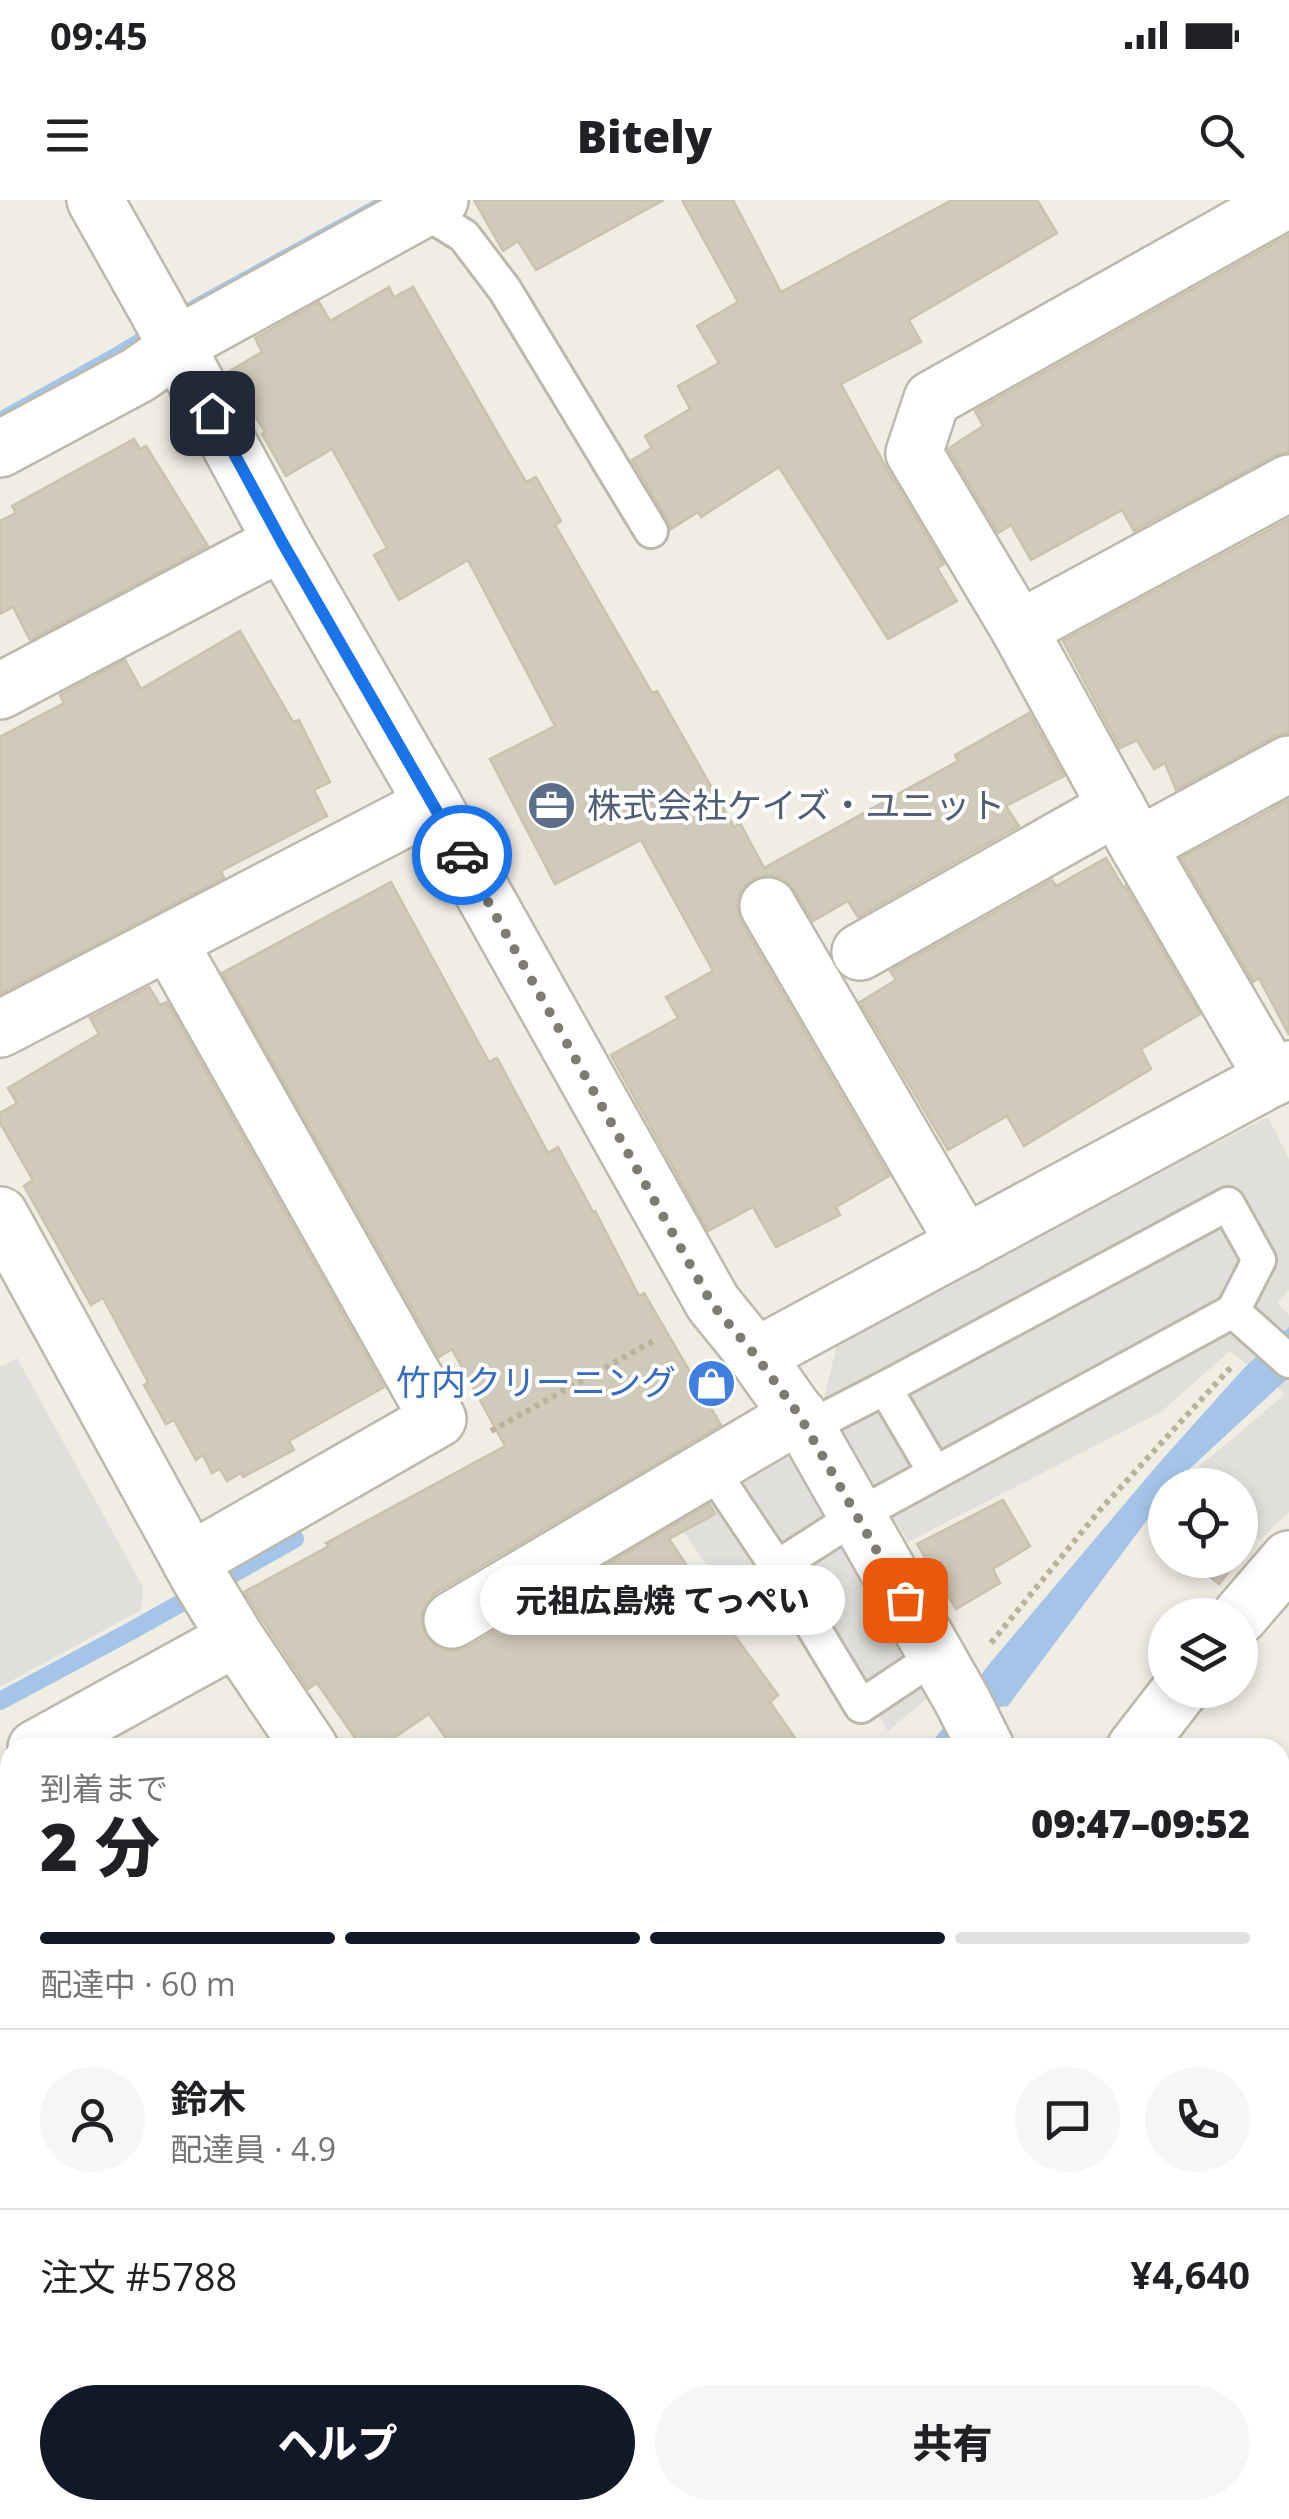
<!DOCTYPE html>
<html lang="ja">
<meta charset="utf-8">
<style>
body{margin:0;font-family:"Open Sans","Noto Sans JP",sans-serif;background:#f6f6f6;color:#202124;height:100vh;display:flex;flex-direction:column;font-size:38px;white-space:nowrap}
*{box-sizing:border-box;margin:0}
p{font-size:32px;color:#757577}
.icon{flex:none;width:55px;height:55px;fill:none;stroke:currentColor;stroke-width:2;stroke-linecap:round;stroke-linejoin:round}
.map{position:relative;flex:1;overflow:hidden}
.panel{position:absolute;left:0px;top:1538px;width:1290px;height:782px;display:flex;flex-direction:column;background:#fff;border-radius:30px 30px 0 0;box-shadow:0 5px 15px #0003}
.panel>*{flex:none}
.controls{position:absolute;left:1148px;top:1268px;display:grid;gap:20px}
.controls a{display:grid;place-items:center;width:110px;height:110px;border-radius:50%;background:#fff;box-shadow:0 5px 15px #0003;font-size:50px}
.pin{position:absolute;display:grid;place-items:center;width:85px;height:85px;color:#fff;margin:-42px;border-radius:20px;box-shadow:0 5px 15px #0006}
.courier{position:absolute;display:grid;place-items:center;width:100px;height:100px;margin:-50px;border:8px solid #1a73e8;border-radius:50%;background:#fff;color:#222;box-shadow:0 2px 12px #0007}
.bubble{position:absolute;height:70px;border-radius:35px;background:#fff;box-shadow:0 5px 15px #0003;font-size:32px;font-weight:800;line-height:70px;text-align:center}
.summary em{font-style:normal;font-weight:800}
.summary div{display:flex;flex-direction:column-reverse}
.summary{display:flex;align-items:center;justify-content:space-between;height:170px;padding:0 40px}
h1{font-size:65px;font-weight:800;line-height:75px}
.bar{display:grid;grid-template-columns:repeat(4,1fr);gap:15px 10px;align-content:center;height:120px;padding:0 40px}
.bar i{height:12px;border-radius:8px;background:#e0e0e0}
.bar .on{background:#111827}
.bar p{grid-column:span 4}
.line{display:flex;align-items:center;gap:25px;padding:0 40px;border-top:2px solid #e0e0e0}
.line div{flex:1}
.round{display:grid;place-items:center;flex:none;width:105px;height:105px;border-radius:52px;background:#f6f6f6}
.button{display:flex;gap:20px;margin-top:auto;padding:20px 40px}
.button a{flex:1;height:115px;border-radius:60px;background:#111827;color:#fff;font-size:40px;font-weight:800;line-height:115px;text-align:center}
.button a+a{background:#f6f6f6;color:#202124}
.status{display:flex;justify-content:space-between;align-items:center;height:70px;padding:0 50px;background:#fff;direction:ltr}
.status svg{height:28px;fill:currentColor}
header{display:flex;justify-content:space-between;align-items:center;height:130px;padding:0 40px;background:#fff;font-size:45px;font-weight:800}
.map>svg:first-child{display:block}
.parking{fill:#e1dfdb}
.water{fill:#a4c5e8}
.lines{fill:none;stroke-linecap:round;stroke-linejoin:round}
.stream{stroke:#a4c5e8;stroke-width:18}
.building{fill:#d0caba;stroke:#cac2ae;stroke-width:2.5}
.service-casing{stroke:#bdb9aa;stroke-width:38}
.minor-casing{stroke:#bdb9aa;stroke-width:60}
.path{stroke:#bbb29a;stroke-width:6;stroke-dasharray:5 5;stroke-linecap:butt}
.service{stroke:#fff;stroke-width:32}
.minor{stroke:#fff;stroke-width:55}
.done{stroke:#7e7b71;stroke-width:10;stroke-dasharray:0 18}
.route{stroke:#1a73e8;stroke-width:12}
.labels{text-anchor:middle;stroke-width:8;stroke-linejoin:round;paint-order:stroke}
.service-label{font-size:35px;fill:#4e5e75;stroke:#fff;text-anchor:start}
.shop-label{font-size:35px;fill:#366cbe;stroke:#fff;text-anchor:end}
</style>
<div class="status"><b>09:45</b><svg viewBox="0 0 49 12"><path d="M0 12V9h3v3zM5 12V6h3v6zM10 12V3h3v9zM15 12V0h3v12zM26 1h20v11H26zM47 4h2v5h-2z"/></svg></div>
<header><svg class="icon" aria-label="menu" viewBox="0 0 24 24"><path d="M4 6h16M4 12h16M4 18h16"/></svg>Bitely<svg class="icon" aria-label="search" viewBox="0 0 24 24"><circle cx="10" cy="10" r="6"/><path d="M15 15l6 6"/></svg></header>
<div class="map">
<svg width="1289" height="2319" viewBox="0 0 1289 2319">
<rect width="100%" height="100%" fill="#f0ede3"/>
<!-- parking -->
<g class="parking">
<polygon points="1268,917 1289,959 1289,1090 1277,1103 1289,1115 1289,1312 1260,1340 1240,1326 1240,1285 1185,1285 1181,1282 1285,1194 1230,1151 1161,1212 908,1342 822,1207 840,1131"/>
<polygon points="17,1158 143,1387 141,1410 0,1487 0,1167"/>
<polygon points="793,1251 932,1494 888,1531 781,1355 725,1391 673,1317"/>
</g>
<!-- water -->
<g class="water">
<polygon points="374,0 407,0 0,229 0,211 113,148 197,97"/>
<polygon points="1289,1127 1289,1177 1172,1285 1165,1285 1165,1296 1008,1506 993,1508 961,1547 927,1548 944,1527 990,1463 1160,1262 1244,1168"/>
</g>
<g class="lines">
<!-- stream -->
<polyline class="stream" points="0,1501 131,1431 295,1339"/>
</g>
<!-- building -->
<g class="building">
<polygon points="474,0 664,0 536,70 518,41 503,51"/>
<polygon points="682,0 733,0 781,92 952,0 1037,0 1057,33 909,120 921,142 841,184 887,269 944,364 937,368 957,401 888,439 779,267 701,317 698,312 671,329 668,321 632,260 652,248 645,236 690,209 678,186 719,163 697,126 738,102"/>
<polygon points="1289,35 1289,252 1274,256 1134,331 1122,310 1031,360 1011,325 998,333 948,249 983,226 975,211"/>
<polygon points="389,87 394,97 413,87 526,282 536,277 561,321 555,325 652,493 657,491 734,627 740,623 764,668 958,561 955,555 1029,513 1064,576 1006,606 1019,626 858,717 848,701 813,721 794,690 783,678 769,675 753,679 741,690 737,705 741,722 889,976 836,1007 840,1015 776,1047 753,1007 708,1031 611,855 678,818 666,797 713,771 641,640 555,684 490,559 555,526 468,360 399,400 374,355 387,348 332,249 286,276 262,234 265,232 228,172 262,152 255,138 319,102 330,121"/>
<polygon points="134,239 140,249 146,246 208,346 30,440 13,407 0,414 0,321 16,313 12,306"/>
<polygon points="1289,319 1289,533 1274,537 1176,590 1165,563 1154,569 1137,540 1120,548 1063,441"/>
<polygon points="240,431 293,522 299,520 330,582 314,590 327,616 221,671 224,678 0,794 0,537 64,503 60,495 125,460 141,489"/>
<polygon points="1289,600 1289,835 1259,778 1253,782 1181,658"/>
<polygon points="1106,658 1123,687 1125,686 1200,814 1141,849 1151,869 1024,946 1007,916 948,950 860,802 896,780 890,771 1052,680 1056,686"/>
<polygon points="391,682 489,862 497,858 548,953 558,947 593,1012 595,1011 639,1096 644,1093 721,1225 436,1393 424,1406 421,1419 425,1435 438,1448 453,1451 468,1447 709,1304 715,1314 669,1339 719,1414 778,1495 770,1502 802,1548 453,1548 429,1514 379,1548 362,1548 317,1483 308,1489 244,1392 329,1346 326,1343 505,1246 452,1149 439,1157 222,773"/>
<polygon points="149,787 160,805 167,802 384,1187 289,1241 294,1250 243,1277 241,1273 227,1281 220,1269 212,1273 203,1255 196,1260 174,1220 166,1224 144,1185 148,1182 103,1098 91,1105 24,986 33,980 0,923 0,913 17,903 8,888 99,834 90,818"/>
<polygon points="1003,1300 1030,1346 993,1369 1000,1383 956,1409 917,1344"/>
<polygon points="1189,1360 1238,1360 1219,1384"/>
</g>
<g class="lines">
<defs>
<g id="service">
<polyline points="422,10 464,36 505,90 651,331"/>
<polyline points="885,1188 935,1273"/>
<polyline points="807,1228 885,1188 1228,1004 1259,1060 1233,1111"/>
<polyline points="710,1267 777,1367 861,1506 936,1456"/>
<polyline points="777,1367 858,1315 1233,1111 1289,1161"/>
<polyline points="771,2310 782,2319"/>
<polyline points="886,2310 896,2317"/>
<polyline points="826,2319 834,2310"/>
</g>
<g id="minor">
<polyline points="95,0 157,110 282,342 433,604 713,1103 756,1156 807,1228 963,1502 986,1548"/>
<polyline points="0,249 138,175 200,132 440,0"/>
<polyline points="1019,429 1289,283"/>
<polyline points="0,491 282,342"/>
<polyline points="1138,646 1289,564"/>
<polyline points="768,706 965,1044"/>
<polyline points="169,742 438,1219 190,1361"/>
<polyline points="860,752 1117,607"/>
<polyline points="0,829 433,604"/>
<polyline points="1273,878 1138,646 1019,429 914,253 932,199 1287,0"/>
<polyline points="0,1015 200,1379 236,1438 310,1548"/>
<polyline points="756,1156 1289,869"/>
<polyline points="1240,1416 1289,1359"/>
<polyline points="452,1420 799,1215"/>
<polyline points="36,1548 236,1438"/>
<polyline points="1135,1548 1180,1490"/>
<polyline points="0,1871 10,1866"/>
<polyline points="1280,1949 1289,1945"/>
<polyline points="0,1960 10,1978"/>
<polyline points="1280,2128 1289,2124"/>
<polyline points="0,2308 6,2319"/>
<polyline points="686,2319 696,2310"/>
</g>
</defs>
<!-- service casing -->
<use href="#service" class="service-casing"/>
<!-- minor casing -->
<use href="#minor" class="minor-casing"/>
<!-- path -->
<g class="path">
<polyline points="491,1231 655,1140"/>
<polyline points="991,1443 1099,1311 1232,1166"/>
<polyline points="417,2319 427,2310"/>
</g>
<!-- service -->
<use href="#service" class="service"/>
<!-- minor -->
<use href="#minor" class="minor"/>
</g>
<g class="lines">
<!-- done -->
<polyline class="done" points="462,655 712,1104 756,1156 799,1215 905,1400"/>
<!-- route -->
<polyline class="route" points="212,213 282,342 462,655"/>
</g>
<!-- icons -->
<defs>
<symbol id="office-disc" viewBox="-11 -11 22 22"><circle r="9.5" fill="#5c6f8a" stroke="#fff"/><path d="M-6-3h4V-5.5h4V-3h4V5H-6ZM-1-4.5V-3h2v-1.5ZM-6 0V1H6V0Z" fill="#fff"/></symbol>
<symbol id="shop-disc" viewBox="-11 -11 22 22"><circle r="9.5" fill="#3f7fe0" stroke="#fff"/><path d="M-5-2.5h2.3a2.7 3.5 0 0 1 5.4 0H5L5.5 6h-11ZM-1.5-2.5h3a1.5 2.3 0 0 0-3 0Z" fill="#fff"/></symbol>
</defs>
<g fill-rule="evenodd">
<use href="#office-disc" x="524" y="578" width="55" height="55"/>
<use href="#shop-disc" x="684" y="1156" width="55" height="55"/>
</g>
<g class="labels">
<!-- service labels -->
<g class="service-label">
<text x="587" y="618">株式会社ケイズ・ユニット</text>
</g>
<!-- shop labels -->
<g class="shop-label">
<text x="676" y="1195">竹内クリーニング</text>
</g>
</g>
</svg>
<div class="controls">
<a><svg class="icon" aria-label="locate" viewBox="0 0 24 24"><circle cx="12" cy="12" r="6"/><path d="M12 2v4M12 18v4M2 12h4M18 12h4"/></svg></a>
<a><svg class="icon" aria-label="layers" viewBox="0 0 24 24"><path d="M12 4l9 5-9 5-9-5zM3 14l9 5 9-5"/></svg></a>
</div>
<div class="pin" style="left:905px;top:1400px;background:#ea580c"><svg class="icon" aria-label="bag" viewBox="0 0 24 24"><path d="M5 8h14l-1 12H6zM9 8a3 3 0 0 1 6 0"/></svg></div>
<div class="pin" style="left:212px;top:213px;background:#1f2937"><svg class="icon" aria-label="home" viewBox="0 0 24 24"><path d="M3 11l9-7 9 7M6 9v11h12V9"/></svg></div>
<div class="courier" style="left:462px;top:655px"><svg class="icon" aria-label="car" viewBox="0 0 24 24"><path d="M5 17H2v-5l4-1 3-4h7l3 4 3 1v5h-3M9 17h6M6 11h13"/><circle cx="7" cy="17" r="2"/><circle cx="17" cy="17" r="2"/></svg></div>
<div class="bubble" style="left:480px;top:1365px;width:365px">元祖広島焼 てっぺい</div>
<section class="panel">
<div class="summary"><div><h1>2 分</h1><p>到着まで</p></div><em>09:47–09:52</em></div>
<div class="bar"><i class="on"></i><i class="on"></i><i class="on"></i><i></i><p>配達中 · 60 m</p></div>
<div class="line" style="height:180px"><a class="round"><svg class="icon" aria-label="person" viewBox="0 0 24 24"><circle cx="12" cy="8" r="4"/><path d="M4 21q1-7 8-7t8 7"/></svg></a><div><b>鈴木</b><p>配達員 · 4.9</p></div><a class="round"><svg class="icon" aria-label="chat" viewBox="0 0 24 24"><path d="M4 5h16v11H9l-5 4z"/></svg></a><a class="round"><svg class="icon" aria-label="phone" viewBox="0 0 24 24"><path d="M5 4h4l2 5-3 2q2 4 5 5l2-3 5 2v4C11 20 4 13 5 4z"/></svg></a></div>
<div class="line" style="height:130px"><div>注文 #5788</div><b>¥4,640</b></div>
<div class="button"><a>ヘルプ</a><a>共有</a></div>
</section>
</div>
